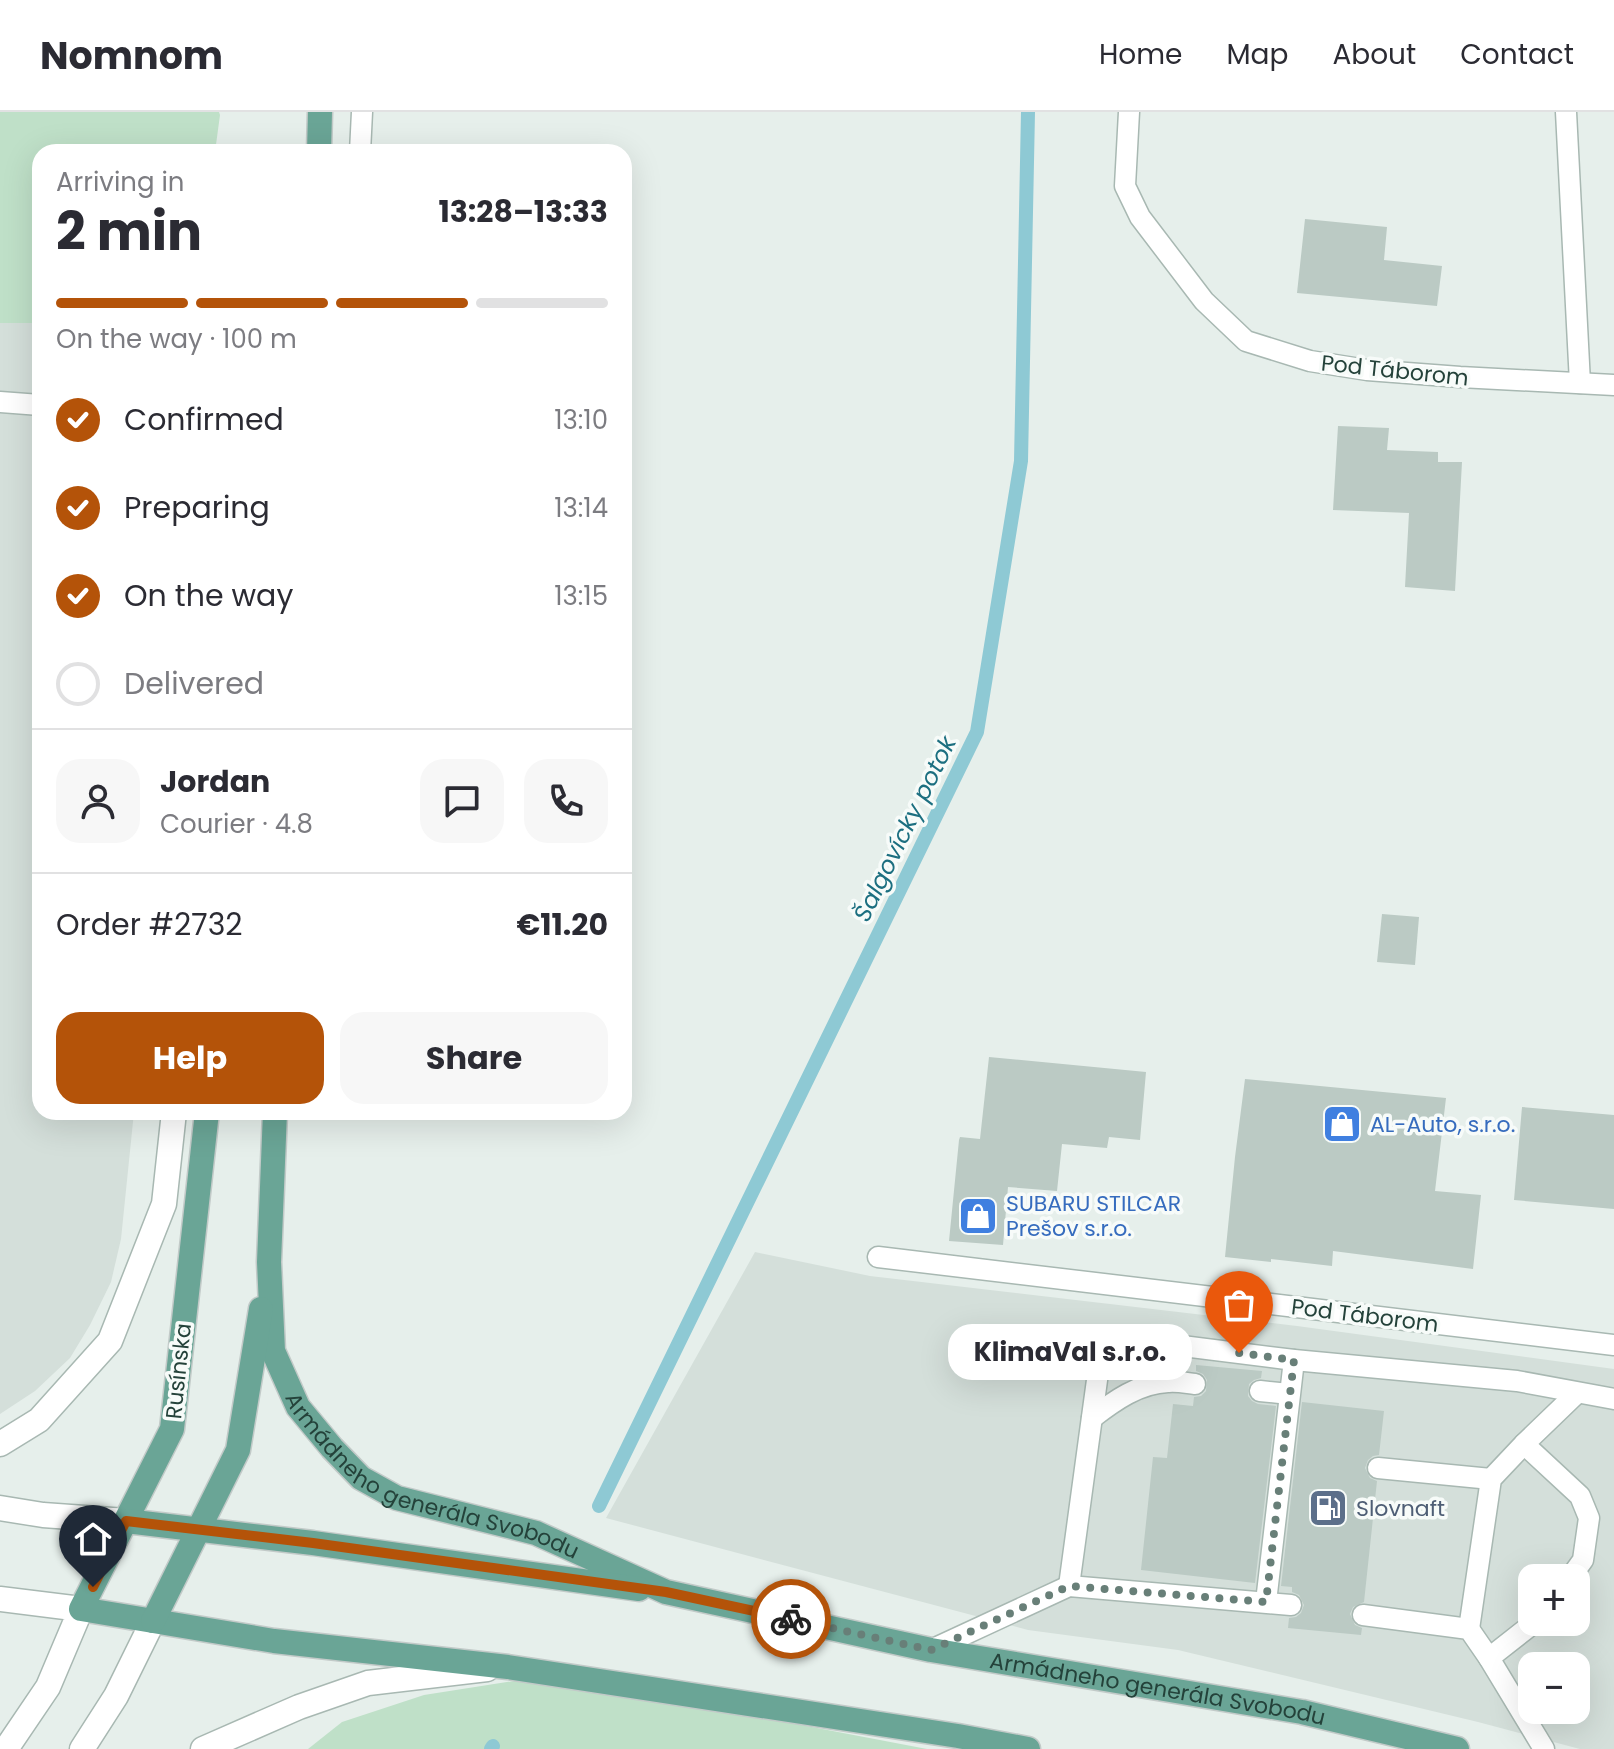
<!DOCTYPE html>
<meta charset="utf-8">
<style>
body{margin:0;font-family:Poppins,sans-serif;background:#f7f7f7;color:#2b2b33;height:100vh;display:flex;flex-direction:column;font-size:30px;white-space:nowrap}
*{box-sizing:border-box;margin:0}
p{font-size:26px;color:#7c7c81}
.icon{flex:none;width:44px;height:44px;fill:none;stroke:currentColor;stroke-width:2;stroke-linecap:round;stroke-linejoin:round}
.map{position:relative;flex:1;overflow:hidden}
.drawer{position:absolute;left:32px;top:32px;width:600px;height:976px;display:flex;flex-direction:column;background:#fff;border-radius:24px;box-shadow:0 8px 32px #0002}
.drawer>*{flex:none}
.tools{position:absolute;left:1518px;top:1452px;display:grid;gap:16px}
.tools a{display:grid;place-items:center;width:72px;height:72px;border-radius:16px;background:#fff;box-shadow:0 8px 32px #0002;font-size:40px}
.pin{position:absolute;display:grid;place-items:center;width:68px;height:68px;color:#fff;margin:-82px -34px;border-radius:50% 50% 50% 0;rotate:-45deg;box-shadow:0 0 8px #0007}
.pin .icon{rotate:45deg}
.courier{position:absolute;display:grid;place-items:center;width:80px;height:80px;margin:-40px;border:6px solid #b45309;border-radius:50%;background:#fff;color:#222;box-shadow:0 2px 10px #0007}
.bubble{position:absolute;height:56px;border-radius:24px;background:#fff;box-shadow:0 8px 32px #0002;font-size:26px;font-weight:700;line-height:56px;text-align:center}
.head em{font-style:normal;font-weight:700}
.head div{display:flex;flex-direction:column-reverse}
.head{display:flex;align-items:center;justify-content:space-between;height:136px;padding:0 24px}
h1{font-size:52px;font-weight:700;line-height:60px}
.bar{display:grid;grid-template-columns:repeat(4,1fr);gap:12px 8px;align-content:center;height:96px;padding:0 24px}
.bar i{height:10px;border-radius:6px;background:#e1e1e2}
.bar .active{background:#b45309}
.bar p{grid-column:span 4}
.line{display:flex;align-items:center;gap:20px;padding:0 24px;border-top:2px solid #e1e1e2}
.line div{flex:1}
.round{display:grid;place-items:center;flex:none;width:84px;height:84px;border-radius:24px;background:#f7f7f7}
ol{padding:0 24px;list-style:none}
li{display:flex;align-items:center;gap:24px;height:88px}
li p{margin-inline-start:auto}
li .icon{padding:8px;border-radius:50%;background:#b45309;color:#fff;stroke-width:4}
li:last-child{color:#7c7c81}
li i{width:44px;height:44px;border:4px solid #e1e1e2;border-radius:50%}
.primary-button{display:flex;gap:16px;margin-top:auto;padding:16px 24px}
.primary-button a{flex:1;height:92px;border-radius:24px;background:#b45309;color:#fff;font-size:32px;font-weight:700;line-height:92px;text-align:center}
.primary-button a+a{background:#f7f7f7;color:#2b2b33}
header{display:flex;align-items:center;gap:48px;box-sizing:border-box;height:112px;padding:0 40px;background:#fff;border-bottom:2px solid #e1e1e2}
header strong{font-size:38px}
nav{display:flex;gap:44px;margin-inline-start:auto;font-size:28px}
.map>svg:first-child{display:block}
.built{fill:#d4dfda;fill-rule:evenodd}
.green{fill:#bfe0c8}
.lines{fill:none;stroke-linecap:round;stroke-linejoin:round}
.stream{stroke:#8ec9d4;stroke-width:14}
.building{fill:#bbcac4}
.service-casing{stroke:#a8b8b2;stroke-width:23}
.tertiary-casing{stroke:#a8b8b2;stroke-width:27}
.primary-casing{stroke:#c2cac8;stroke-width:27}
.service{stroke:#fff;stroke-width:20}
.tertiary{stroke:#fff;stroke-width:24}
.primary{stroke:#6aa596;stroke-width:24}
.done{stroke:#687f78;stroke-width:8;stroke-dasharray:0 14.4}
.route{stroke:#b45309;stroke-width:10}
.labels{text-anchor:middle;stroke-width:7;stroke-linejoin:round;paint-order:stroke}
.street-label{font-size:22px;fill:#24423a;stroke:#f7fbf9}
.shop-label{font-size:22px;fill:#366cbe;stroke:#f7fbf9;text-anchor:start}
.service-label{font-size:22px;fill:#4e5e75;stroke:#f7fbf9;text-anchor:start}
.water-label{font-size:24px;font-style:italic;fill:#1c6f80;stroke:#f7fbf9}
</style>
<header>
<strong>Nomnom</strong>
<nav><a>Home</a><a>Map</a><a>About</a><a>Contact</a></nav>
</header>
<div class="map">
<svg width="1614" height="1637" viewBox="0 0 1614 1637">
<rect width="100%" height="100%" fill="#e6efeb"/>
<!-- built -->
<g class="built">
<polygon points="0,211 40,211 40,1000 134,1000 121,1127 111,1170 90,1213 70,1246 35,1279 0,1302"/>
<path d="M755 1140 870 1164 1297 1214 1614 1257V1637H1580L1478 1610 1178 1538 1028 1518 606 1406ZM1532 1466H1576V1510H1532ZM1532 1554H1576V1598H1532Z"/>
</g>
<!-- green -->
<g class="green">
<polygon points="0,0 219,0 220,3 215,40 40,40 40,211 0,211"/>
<polygon points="546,1564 927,1637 308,1637 342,1610 424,1583"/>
</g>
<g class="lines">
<!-- stream -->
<g class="stream">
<polyline points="599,1394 977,620 1021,349 1028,0"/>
<polyline points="491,1637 493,1634"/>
</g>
</g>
<!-- building -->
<g class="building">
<polygon points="1305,107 1387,115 1384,148 1442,154 1437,194 1297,181"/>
<polygon points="1338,314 1389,316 1387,338 1438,340 1438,350 1462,350 1455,479 1405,475 1409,401 1333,398"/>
<polygon points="1382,802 1419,805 1415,853 1377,850"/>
<polygon points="989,945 1146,960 1140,1028 1109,1025 1107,1036 1062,1032 1057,1079 1008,1075 1003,1133 949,1129 959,1028 960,1025 980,1027"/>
<polygon points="1245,967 1446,986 1435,1079 1481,1083 1473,1157 1333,1139 1332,1154 1271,1147 1271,1150 1225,1145 1235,1045"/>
<polygon points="1522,995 1614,1003 1614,1097 1514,1088"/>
<polygon points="1196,1253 1262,1259 1261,1266 1254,1268 1249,1272 1248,1284 1252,1289 1258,1292 1276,1294 1255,1471 1141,1458 1153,1345 1167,1346 1173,1292 1193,1294 1194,1285 1201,1284 1206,1279 1207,1268 1203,1262 1196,1259"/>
<polygon points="1302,1290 1384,1299 1379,1343 1373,1344 1368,1348 1365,1356 1370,1366 1377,1369 1364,1490 1353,1495 1350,1502 1355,1513 1362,1516 1361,1523 1288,1516 1289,1506 1296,1505 1301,1501 1304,1493 1299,1483 1292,1480 1292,1475 1281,1474"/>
</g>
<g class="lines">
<defs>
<g id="service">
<polyline points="1129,0 1125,74 1140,105 1204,189 1246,229 1310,249 1367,258 1460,265 1614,273"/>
<polyline points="1566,0 1580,271"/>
<polyline points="360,40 362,0"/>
<polyline points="0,290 40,293"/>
<polyline points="878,1145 1614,1233"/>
<polyline points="1260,1279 1289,1282"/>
<path d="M1092 1306C1114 1289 1139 1271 1168 1270 1177 1269 1186 1271 1195 1272"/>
<polyline points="1378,1356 1491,1367"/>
<polyline points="1570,1466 1583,1448 1589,1406 1580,1384 1524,1332 1577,1281"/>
<polyline points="1069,1474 1103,1224 1294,1248 1517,1269 1614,1287"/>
<polyline points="1266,1490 1294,1248"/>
<polyline points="1363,1503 1469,1517 1489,1546 1544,1637"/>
<polyline points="1469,1517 1491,1367 1524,1332"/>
<polyline points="931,1538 1069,1474 1291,1493"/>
<polyline points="1489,1546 1535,1510"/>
</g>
<g id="tertiary">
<polyline points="0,1332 39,1308 110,1229 164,1092 174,1000"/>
<polyline points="0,1396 43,1403 126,1409"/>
<polyline points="0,1487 81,1497 48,1575 6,1637"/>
<polyline points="82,1637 116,1584 153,1509"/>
<polyline points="203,1637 299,1595 368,1571 487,1557"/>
</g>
<g id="primary">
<polyline points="319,40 320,0"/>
<polyline points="207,1000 172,1317 81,1497 274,1529 508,1555 958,1624 1028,1637"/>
<path id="s1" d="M275 1000 269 1150 273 1239 298 1295 332 1336 361 1366 397 1386 536 1421 666 1480 931 1538 1302 1600 1457 1637"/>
<polyline points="126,1409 313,1431 639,1477"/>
<polyline points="153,1509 238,1338 261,1197"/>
</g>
</defs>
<!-- service casing -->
<use href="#service" class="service-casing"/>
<!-- tertiary casing -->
<use href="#tertiary" class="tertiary-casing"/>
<!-- primary casing -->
<use href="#primary" class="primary-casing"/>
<!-- service -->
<use href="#service" class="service"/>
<!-- tertiary -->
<use href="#tertiary" class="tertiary"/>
<!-- primary -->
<use href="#primary" class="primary"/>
</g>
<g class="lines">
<!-- done -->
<polyline class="done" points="791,1507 931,1538 1069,1474 1266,1490 1294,1248 1239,1241"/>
<!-- route -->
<polyline class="route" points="93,1475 126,1409 313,1431 666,1480 791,1507"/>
</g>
<!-- icons -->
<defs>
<symbol id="shop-square" viewBox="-11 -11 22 22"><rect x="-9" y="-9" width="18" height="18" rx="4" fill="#3f7fe0" stroke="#f7fbf9"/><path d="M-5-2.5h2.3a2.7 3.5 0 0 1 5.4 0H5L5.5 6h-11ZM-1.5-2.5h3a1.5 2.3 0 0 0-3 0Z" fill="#fff"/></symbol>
<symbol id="fuel-square" viewBox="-11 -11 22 22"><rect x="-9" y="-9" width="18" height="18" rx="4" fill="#5c6f8a" stroke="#f7fbf9"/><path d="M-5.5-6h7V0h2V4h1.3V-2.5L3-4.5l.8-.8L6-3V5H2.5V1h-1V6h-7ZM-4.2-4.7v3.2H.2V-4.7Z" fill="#fff"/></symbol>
</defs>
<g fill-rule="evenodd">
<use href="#shop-square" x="1320" y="990" width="44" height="44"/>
<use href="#shop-square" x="956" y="1082" width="44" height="44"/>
<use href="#fuel-square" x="1306" y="1374" width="44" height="44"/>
</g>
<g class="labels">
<!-- street labels -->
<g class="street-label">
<text transform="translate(1395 258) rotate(6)" y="8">Pod Táborom</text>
<text transform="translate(1365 1203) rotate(7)" y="8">Pod Táborom</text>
<text transform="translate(178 1259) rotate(-84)" y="8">Rusínska</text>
<text dy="8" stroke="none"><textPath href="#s1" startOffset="456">Armádneho generála Svobodu</textPath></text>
<text dy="8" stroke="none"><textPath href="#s1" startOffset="1224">Armádneho generála Svobodu</textPath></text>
</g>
<!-- shop labels -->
<g class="shop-label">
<text x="1370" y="1020">AL-Auto, s.r.o.</text>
<text x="1006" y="1099">SUBARU STILCAR<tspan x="1006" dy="25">Prešov s.r.o.</tspan></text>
</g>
<!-- service labels -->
<g class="service-label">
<text x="1356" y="1404">Slovnaft</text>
</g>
<!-- water labels -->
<g class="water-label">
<text transform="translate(905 717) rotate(-64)" y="8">Šalgovícky potok</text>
</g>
</g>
</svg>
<div class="tools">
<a>+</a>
<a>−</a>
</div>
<div class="pin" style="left:1239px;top:1241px;background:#ea580c"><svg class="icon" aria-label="bag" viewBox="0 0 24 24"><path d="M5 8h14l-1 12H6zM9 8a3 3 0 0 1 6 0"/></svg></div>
<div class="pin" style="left:93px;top:1475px;background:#1f2937"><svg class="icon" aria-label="home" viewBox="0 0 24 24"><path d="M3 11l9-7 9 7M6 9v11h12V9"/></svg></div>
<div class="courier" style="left:791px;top:1507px"><svg class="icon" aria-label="bike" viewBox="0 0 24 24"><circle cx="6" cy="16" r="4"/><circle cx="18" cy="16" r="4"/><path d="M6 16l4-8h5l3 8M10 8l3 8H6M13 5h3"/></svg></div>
<div class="bubble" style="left:948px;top:1212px;width:244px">KlimaVal s.r.o.</div>
<section class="drawer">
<div class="head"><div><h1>2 min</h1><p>Arriving in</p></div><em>13:28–13:33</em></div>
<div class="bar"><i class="active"></i><i class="active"></i><i class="active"></i><i></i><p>On the way · 100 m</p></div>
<ol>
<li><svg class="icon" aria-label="check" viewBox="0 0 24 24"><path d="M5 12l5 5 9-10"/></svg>Confirmed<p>13:10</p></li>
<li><svg class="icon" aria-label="check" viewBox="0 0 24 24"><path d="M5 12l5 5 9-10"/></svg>Preparing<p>13:14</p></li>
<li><svg class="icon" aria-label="check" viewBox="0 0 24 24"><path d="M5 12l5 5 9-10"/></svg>On the way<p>13:15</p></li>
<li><i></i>Delivered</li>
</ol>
<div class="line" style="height:144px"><a class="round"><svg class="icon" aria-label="person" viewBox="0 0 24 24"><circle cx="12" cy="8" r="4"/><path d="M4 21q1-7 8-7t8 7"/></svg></a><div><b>Jordan</b><p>Courier · 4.8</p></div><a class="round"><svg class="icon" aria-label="chat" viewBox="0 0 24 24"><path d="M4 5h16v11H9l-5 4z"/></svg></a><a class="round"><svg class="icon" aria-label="phone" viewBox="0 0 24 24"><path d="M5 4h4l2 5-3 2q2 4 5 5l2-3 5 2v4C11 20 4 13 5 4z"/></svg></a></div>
<div class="line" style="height:104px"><div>Order #2732</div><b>€11.20</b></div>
<div class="primary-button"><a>Help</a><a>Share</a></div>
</section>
</div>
